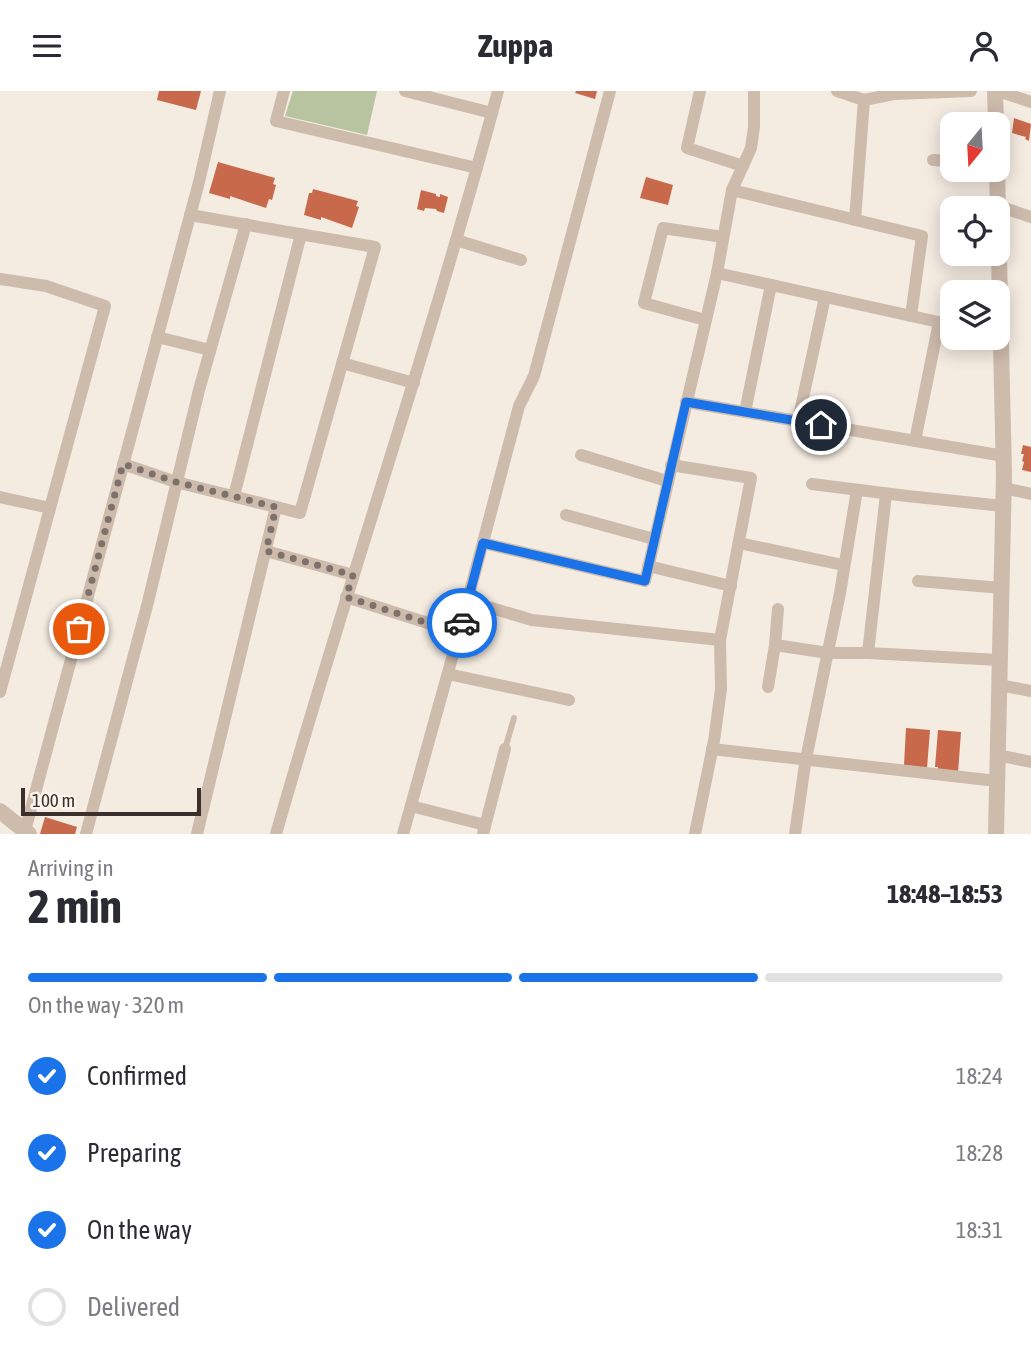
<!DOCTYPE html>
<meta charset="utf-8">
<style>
body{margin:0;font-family:"Asap Condensed",sans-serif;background:#f7f7f7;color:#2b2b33;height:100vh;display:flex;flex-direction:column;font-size:26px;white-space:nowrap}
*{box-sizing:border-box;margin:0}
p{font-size:23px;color:#7c7c81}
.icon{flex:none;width:38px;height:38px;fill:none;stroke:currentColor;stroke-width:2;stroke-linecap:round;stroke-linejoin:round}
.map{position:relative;height:743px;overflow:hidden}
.drawer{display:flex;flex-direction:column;background:#fff;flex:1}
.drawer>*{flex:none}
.needle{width:46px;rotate:198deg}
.buttons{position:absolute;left:940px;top:21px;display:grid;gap:14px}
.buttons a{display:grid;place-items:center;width:70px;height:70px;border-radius:14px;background:#fff;box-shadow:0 4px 18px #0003;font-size:35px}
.scale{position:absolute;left:21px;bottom:18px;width:180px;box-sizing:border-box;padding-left:7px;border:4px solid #3b302b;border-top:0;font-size:19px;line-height:24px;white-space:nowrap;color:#3b302b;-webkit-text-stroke:5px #fbf5ee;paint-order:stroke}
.pin{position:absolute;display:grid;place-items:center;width:60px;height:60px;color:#fff;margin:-30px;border:4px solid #fff;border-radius:50%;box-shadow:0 2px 7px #0007}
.courier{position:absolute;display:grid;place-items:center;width:70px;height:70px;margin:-35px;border:5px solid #1a73e8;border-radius:50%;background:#fff;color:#222;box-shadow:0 2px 9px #0007}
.head em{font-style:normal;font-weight:700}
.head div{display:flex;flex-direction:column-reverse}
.head{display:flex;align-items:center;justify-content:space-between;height:119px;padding:0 28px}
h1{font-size:46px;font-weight:700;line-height:52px}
.bar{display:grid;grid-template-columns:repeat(4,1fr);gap:10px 7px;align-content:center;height:84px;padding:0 28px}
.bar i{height:9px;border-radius:5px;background:#e1e1e2}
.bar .selected{background:#1a73e8}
.bar p{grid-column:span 4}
ol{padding:0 28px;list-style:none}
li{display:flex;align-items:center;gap:21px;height:77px}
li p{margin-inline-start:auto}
li .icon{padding:7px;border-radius:50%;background:#1a73e8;color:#fff;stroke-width:4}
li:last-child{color:#7c7c81}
li i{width:38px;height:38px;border:4px solid #e1e1e2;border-radius:50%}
header{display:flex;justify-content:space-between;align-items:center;height:91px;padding:0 28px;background:#fff;font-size:32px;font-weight:700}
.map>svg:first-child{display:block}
.green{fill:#b8c4a0}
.building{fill:#c8694b}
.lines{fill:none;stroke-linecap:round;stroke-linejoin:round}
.service{stroke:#cdbbac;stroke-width:6}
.minor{stroke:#cdbbac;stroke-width:12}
.tertiary{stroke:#cdbbac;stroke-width:16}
.done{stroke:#7c716b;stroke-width:7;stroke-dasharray:0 12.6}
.route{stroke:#1a73e8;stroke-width:9}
</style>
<header><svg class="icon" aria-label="menu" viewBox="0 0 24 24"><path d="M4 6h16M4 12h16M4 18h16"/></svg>Zuppa<svg class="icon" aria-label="person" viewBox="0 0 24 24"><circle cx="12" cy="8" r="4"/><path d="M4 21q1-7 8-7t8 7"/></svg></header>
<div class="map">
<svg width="1031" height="743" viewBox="0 0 1031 743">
<rect width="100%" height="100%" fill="#f4ebe1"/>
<!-- green -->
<polygon class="green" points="293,0 377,0 367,44 285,25"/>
<!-- building -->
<g class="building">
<polygon points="159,0 201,0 196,19 157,9"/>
<polygon points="576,0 597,0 595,8 575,2"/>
<polygon points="1014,27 1031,33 1029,50 1025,48 1026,46 1012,42"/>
<polygon points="218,71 275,87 273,93 276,94 272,109 269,108 266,117 230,105 230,108 209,102"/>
<polygon points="646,86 673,94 668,114 640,107"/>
<polygon points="313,98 358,110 356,115 359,116 352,137 321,126 321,129 304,124 309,102 312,102"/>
<polygon points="421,99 436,103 436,105 440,106 440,103 448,106 444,122 437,120 436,118 425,117 424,120 417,118"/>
<polygon points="1023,354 1031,356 1031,381 1022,379 1024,371 1022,370 1024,363 1021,363"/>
<polygon points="906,637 930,639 927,677 904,674"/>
<polygon points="938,639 961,641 958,682 938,680 938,676 935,676"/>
<polygon points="45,726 77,736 75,743 40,743"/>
</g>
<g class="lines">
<!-- service -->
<polyline class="service" points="505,658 514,627"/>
<!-- minor -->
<g class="minor">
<polyline points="284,0 276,30 477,77"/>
<polyline points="405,0 492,22"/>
<polyline points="700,0 687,57 743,75"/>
<polyline points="837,0 864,9 855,129"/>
<polyline points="998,0 1031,11"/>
<polyline points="864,9 894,3 971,0"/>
<polyline points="933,69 952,70"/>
<polyline points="732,99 922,145 911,225"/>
<polyline points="998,115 1031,126"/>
<polyline points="456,149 521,169"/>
<polyline points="717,182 952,234"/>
<polyline points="0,188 46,195 105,215 0,601"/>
<polyline points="705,229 644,212 663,137 723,146"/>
<polyline points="157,246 210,259"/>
<polyline points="342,272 414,292"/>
<polyline points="686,311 1004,365"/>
<polyline points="745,321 771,194"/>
<polyline points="798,330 825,206"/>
<polyline points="915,350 939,231"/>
<polyline points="581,364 667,390"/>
<polyline points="123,373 176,391 300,422 375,156 190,124"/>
<polyline points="812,393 907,405 1003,415"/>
<polyline points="1004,397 1031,403"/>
<polyline points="886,403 868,562 1000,569"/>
<polyline points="234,405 301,143"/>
<polyline points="0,406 50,417"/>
<polyline points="566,424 654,448"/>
<polyline points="483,452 645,490 717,182 732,99 751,57 754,36 754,0"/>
<polyline points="739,452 843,474"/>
<polyline points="266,460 353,484"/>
<polyline points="648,475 731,495"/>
<polyline points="918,490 1002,497"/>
<polyline points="346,506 459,542 519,315 534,285 610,0"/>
<polyline points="468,510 532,529 720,549 751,387 671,374"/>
<polyline points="775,554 828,562 868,562"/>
<polyline points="448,583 569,609"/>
<polyline points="999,594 1031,600"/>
<polyline points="768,596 775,554 778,518"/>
<polyline points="712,658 997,690"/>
<polyline points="998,664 1031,671"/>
<polyline points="411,715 485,734"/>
<polyline points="25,740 199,91 220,0"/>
<polyline points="86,743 148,511 199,299 246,133"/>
<polyline points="197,743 276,416"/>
<path d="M276 743C347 494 431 250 498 0"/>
<polyline points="403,743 459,542"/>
<polyline points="483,743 505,658"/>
<polyline points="695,743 714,650 721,598 720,549"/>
<polyline points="795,743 805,673 840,502 857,399"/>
</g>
<!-- tertiary -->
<g class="tertiary">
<polyline points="995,0 996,33"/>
<polyline points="0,720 29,743"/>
<polyline points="996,743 1004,383 997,79"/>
</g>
</g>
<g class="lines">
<!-- done -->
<polyline class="done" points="79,538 123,373 176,391 276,416 266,460 353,484 346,506 459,542 462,532"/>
<!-- route -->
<polyline class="route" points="462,532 483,452 645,490 686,311 821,334"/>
</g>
</svg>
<div class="buttons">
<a><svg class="needle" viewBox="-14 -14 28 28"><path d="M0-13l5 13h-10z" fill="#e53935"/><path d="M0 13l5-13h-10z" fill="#7c7c81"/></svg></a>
<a><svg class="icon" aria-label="locate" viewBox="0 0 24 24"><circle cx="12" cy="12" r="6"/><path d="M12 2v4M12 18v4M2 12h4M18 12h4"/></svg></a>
<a><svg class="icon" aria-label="layers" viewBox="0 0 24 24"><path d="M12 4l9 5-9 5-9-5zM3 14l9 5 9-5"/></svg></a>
</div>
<div class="scale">100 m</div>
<div class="pin" style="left:79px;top:538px;background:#ea580c"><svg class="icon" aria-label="bag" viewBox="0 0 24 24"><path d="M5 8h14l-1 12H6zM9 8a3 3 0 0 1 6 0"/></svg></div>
<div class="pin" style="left:821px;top:334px;background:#1f2937"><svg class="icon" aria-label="home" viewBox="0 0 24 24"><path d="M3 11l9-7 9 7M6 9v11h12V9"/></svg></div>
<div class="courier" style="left:462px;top:532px"><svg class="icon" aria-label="car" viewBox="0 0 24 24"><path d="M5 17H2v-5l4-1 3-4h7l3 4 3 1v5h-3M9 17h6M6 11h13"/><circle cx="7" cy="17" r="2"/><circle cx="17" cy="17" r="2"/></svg></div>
</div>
<section class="drawer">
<div class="head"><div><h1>2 min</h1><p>Arriving in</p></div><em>18:48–18:53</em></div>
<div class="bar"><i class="selected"></i><i class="selected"></i><i class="selected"></i><i></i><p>On the way · 320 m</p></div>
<ol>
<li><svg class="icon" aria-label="check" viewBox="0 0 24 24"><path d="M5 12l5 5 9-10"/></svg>Confirmed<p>18:24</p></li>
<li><svg class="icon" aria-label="check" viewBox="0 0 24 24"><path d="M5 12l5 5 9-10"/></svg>Preparing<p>18:28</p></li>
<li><svg class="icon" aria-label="check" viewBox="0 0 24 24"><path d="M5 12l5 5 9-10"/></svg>On the way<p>18:31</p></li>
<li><i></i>Delivered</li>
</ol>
</section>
